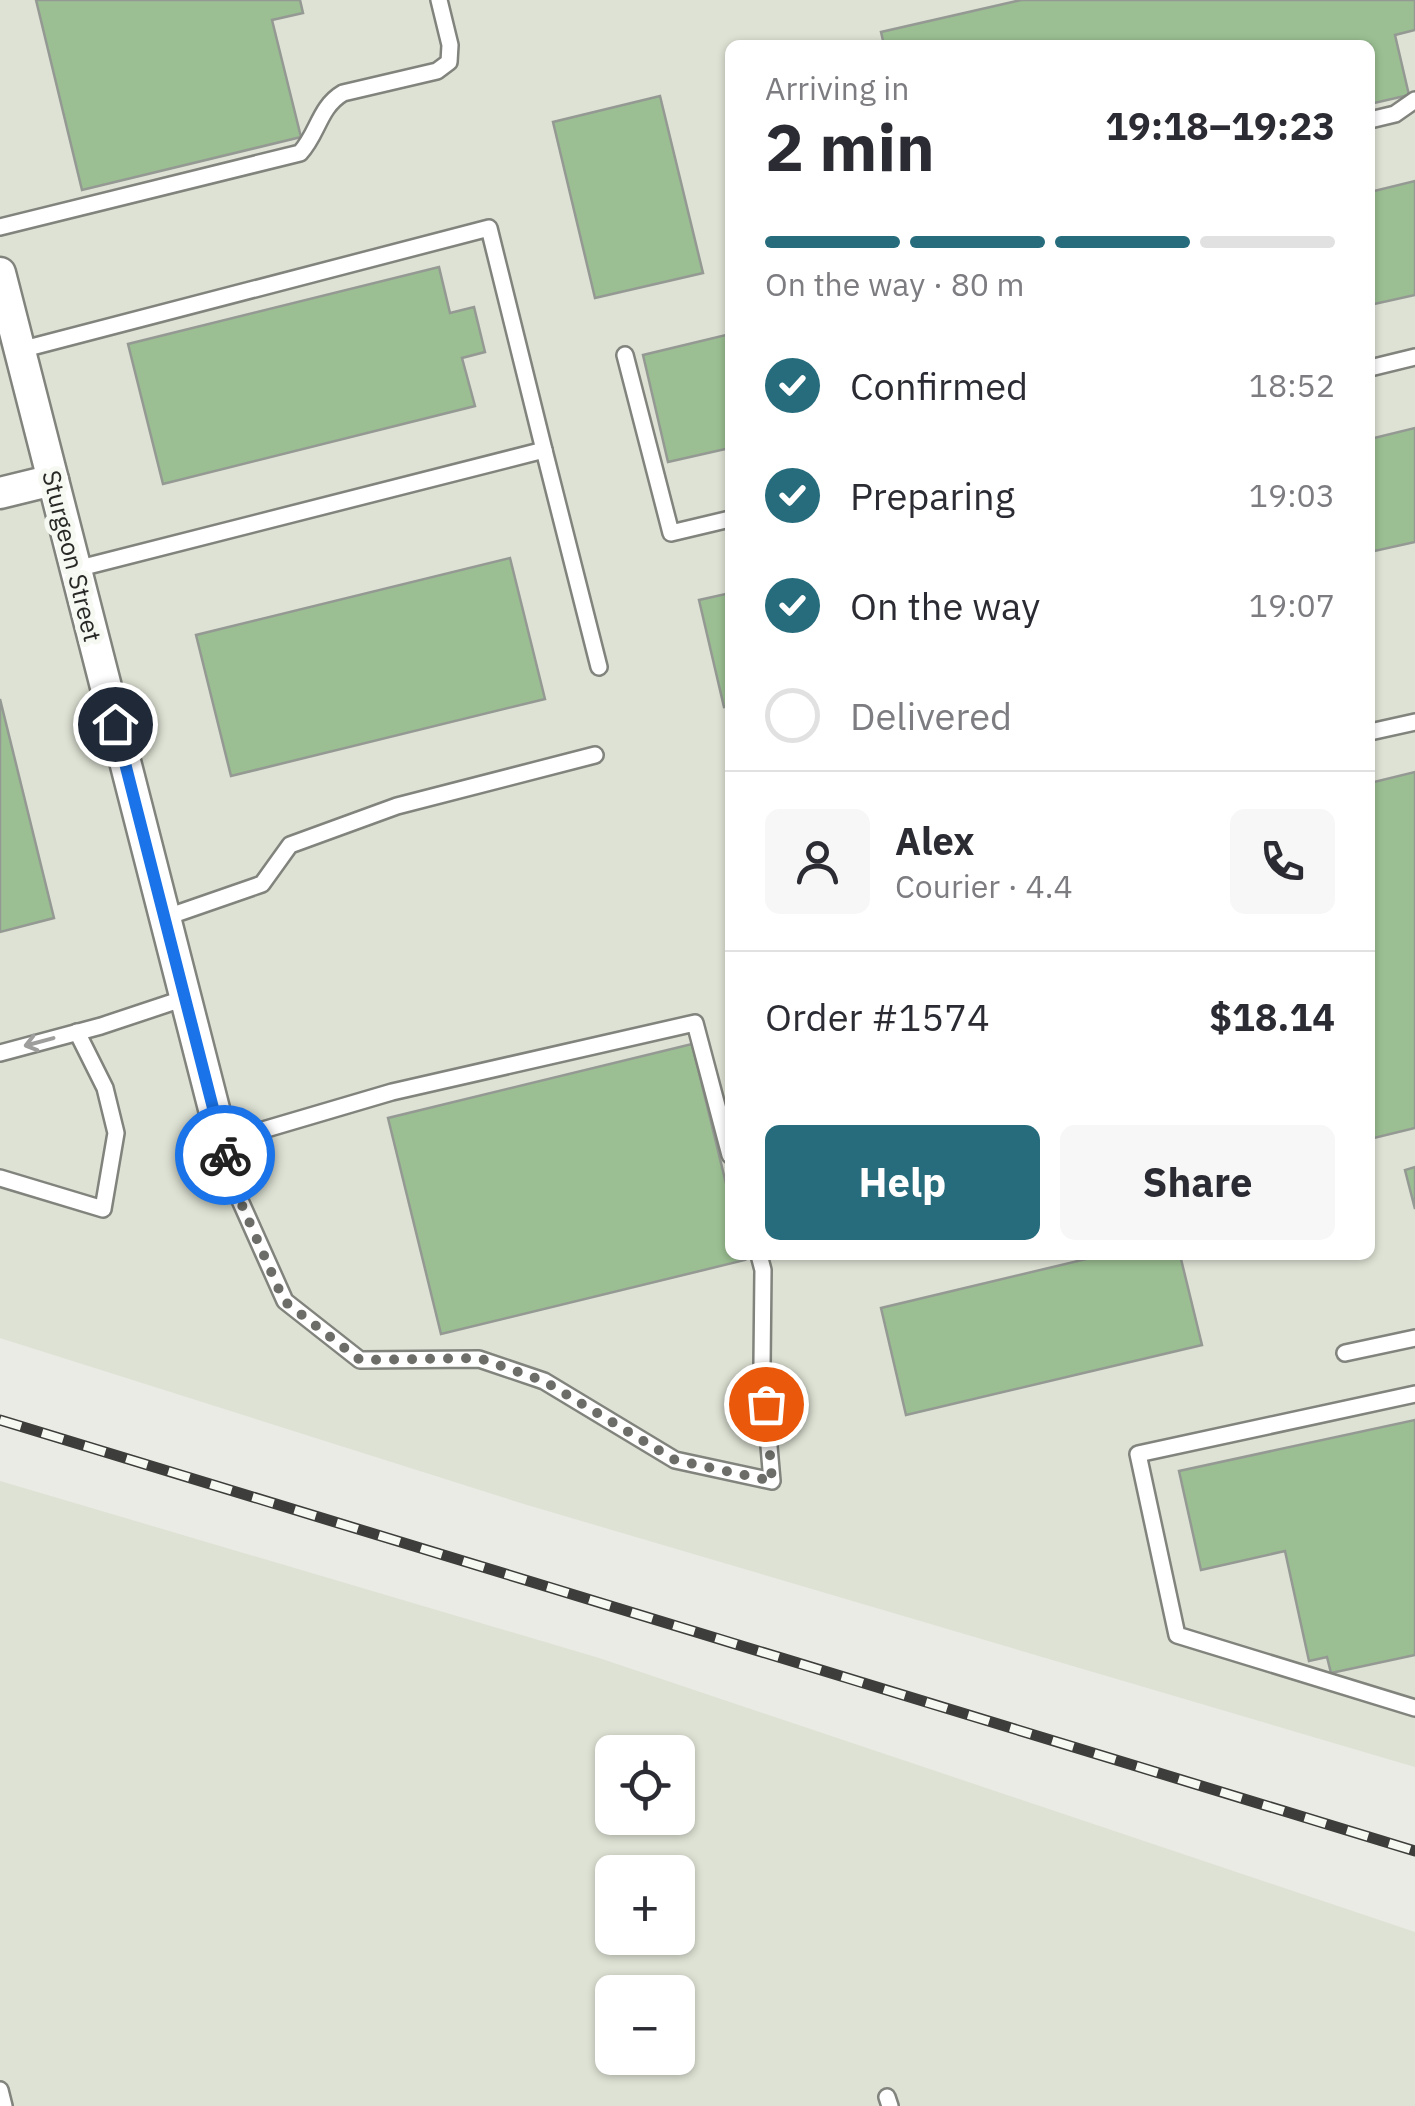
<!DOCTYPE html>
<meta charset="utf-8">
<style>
body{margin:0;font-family:"IBM Plex Sans",sans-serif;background:#f7f7f7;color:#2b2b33;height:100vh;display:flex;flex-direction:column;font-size:38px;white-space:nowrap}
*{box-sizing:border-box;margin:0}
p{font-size:32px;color:#7c7c81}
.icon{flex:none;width:55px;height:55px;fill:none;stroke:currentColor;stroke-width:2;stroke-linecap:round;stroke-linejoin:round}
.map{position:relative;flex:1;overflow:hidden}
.details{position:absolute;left:725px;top:40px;width:650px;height:1220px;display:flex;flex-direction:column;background:#fff;border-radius:15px;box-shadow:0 2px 8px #0004}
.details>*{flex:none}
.buttons{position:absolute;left:595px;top:1735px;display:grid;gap:20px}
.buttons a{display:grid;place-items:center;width:100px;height:100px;border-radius:15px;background:#fff;box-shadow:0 2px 8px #0004;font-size:50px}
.pin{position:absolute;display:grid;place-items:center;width:85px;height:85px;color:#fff;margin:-42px;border:5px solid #fff;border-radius:50%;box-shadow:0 2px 10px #0007}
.courier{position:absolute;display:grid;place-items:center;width:100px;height:100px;margin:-50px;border:8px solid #1a73e8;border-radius:50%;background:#fff;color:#222;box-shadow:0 2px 12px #0007}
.headline em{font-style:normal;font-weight:800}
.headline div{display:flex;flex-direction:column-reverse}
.headline{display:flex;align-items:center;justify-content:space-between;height:170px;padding:0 40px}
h1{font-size:65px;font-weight:800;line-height:75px}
.bar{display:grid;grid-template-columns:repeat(4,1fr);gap:15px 10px;align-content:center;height:120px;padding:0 40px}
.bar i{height:12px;border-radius:8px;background:#e1e1e2}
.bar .selected{background:#276c7c}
.bar p{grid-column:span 4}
.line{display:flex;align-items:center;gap:25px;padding:0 40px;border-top:2px solid #e1e1e2}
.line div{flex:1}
.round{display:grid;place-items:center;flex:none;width:105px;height:105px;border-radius:15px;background:#f7f7f7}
ol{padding:0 40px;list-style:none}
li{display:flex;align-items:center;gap:30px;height:110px}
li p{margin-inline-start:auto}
li .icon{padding:10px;border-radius:50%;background:#276c7c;color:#fff;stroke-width:4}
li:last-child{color:#7c7c81}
li i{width:55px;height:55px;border:5px solid #e1e1e2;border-radius:50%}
.cta{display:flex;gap:20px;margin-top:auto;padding:20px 40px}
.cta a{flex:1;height:115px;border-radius:15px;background:#276c7c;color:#fff;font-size:40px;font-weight:800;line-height:115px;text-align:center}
.cta a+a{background:#f7f7f7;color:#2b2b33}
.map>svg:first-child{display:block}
.built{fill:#dee2d4;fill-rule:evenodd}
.building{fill:#9bbf92;stroke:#949993;stroke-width:2.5}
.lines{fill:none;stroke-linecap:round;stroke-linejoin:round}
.lane-casing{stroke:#81837d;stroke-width:20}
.street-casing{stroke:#81837d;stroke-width:35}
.lane{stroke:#fff;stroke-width:15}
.street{stroke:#fff;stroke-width:30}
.rail-casing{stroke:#3d3e3b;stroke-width:11}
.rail{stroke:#f6f8f2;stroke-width:8;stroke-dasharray:22;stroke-linecap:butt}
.oneway{stroke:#9e9f9d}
.done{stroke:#6c6d68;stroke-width:10;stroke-dasharray:0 18}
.route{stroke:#1a73e8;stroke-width:12}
.labels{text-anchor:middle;stroke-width:10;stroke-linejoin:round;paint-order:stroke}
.street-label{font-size:25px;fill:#282926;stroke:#f6f8f2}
</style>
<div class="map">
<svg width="1415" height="2106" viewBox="0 0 1415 2106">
<rect width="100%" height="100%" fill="#e9ebe4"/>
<!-- built -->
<g class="built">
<path d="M0 0H1415V1767L524 1504 0 1338ZM730 45H1370V1255H730Z"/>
<path d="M0 1481 599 1658 1415 1932V2106H0ZM612 1752H678V1818H612ZM612 1872H678V1938H612ZM612 1992H678V2058H612Z"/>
</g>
<!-- building -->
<g class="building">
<polygon points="36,0 300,0 303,13 272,20 301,137 82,190"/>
<polygon points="1021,0 1415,0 1415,30 1395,35 1409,95 1370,104 1370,45 884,45 881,32"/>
<polygon points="660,96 703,273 595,298 553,122"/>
<polygon points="1415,181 1415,295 1370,305 1370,192"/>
<polygon points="439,267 450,313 474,307 485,352 462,358 475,406 163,484 128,344"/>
<polygon points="730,334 730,448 668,462 643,355"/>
<polygon points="1415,428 1415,542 1370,552 1370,439"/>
<polygon points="510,558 545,699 231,776 196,635"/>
<polygon points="730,593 730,706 724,707 699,600"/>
<polygon points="0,699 54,918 0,932"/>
<polygon points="1415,772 1415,1128 1370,1139 1370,783"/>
<polygon points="692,1044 730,1200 730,1255 743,1255 745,1260 441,1334 388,1118"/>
<polygon points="1415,1167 1415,1209 1405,1170"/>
<polygon points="1103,1255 1180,1255 1202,1345 906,1415 881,1308"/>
<polygon points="1415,1420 1415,1655 1331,1673 1327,1657 1309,1661 1285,1551 1201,1570 1179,1471"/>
</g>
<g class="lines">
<defs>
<g id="lane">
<polyline points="1370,120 1395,114 1415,100"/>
<path d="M0 227 300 153C318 134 319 107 343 93L437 71 449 62 450 45 439 0"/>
<polyline points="20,350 489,228 544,450"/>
<polyline points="625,355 671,533 730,519"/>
<polyline points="1370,368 1415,357"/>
<polyline points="76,569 544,450 599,667"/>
<polyline points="1370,732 1415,722"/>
<polyline points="164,918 262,884 290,845 397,806 595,755"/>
<polyline points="0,1053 101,1026 185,998"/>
<polyline points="222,1142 392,1092 695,1023 730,1155"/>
<polyline points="0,1178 103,1209 116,1133 105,1088 77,1032"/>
<polyline points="234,1187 285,1301 360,1360 479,1359 544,1381 675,1460 772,1481 762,1365 763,1270 759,1255"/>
<polyline points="1345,1353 1415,1338"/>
<polyline points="1415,1394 1138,1454 1177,1635 1415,1708"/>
<polyline points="0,2090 4,2106"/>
<polyline points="887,2097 890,2106"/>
</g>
<g id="street">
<polyline points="0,273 234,1187"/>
<polyline points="0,493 53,480"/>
</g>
</defs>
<!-- lane casing -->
<use href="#lane" class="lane-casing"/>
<!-- street casing -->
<use href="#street" class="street-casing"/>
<!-- lane -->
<use href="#lane" class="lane"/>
<!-- street -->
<use href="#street" class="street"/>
<defs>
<polyline id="rail" points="0,1420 1415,1851"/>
</defs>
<!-- rail casing -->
<use href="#rail" class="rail-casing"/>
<!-- rail -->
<use href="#rail" class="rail"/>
</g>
<!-- one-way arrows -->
<defs><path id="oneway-shaft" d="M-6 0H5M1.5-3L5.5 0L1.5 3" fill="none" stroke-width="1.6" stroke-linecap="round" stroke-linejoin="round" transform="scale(2.5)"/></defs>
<use class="oneway" href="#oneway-shaft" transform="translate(39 1042) rotate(165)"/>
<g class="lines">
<!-- done -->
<polyline class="done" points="225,1155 234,1187 284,1301 360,1360 479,1358 544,1381 675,1460 772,1481 766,1404"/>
<!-- route -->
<polyline class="route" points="115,724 225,1155"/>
</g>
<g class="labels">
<!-- street labels -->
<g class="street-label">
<text transform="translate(72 556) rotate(76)" y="9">Sturgeon Street</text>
</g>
</g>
</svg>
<div class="buttons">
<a><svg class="icon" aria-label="locate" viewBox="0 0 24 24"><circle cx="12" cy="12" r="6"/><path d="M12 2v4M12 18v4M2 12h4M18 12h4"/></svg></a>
<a>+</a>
<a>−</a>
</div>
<div class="pin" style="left:766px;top:1404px;background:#ea580c"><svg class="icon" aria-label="bag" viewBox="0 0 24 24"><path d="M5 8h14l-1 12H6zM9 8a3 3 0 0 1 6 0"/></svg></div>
<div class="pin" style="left:115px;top:724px;background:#1f2937"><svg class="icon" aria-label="home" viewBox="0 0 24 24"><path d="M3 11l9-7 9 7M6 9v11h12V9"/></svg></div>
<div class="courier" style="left:225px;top:1155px"><svg class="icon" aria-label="bike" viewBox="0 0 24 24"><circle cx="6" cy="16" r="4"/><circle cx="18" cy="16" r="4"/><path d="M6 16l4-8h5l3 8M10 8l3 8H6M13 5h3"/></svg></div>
<section class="details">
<div class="headline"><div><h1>2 min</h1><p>Arriving in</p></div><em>19:18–19:23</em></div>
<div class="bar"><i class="selected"></i><i class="selected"></i><i class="selected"></i><i></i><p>On the way · 80 m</p></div>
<ol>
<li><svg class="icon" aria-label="check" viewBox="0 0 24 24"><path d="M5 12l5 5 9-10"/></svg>Confirmed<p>18:52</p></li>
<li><svg class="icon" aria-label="check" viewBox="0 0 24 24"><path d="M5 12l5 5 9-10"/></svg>Preparing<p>19:03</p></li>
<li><svg class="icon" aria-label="check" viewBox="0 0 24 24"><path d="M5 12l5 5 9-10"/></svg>On the way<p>19:07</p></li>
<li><i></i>Delivered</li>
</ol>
<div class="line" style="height:180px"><a class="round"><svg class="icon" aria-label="person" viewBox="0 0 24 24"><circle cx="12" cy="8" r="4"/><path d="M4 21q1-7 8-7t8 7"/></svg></a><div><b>Alex</b><p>Courier · 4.4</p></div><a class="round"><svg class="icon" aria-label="phone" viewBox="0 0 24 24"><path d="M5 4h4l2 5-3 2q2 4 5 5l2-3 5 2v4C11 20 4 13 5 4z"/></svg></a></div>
<div class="line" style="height:130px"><div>Order #1574</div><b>$18.14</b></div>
<div class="cta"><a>Help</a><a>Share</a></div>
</section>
</div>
